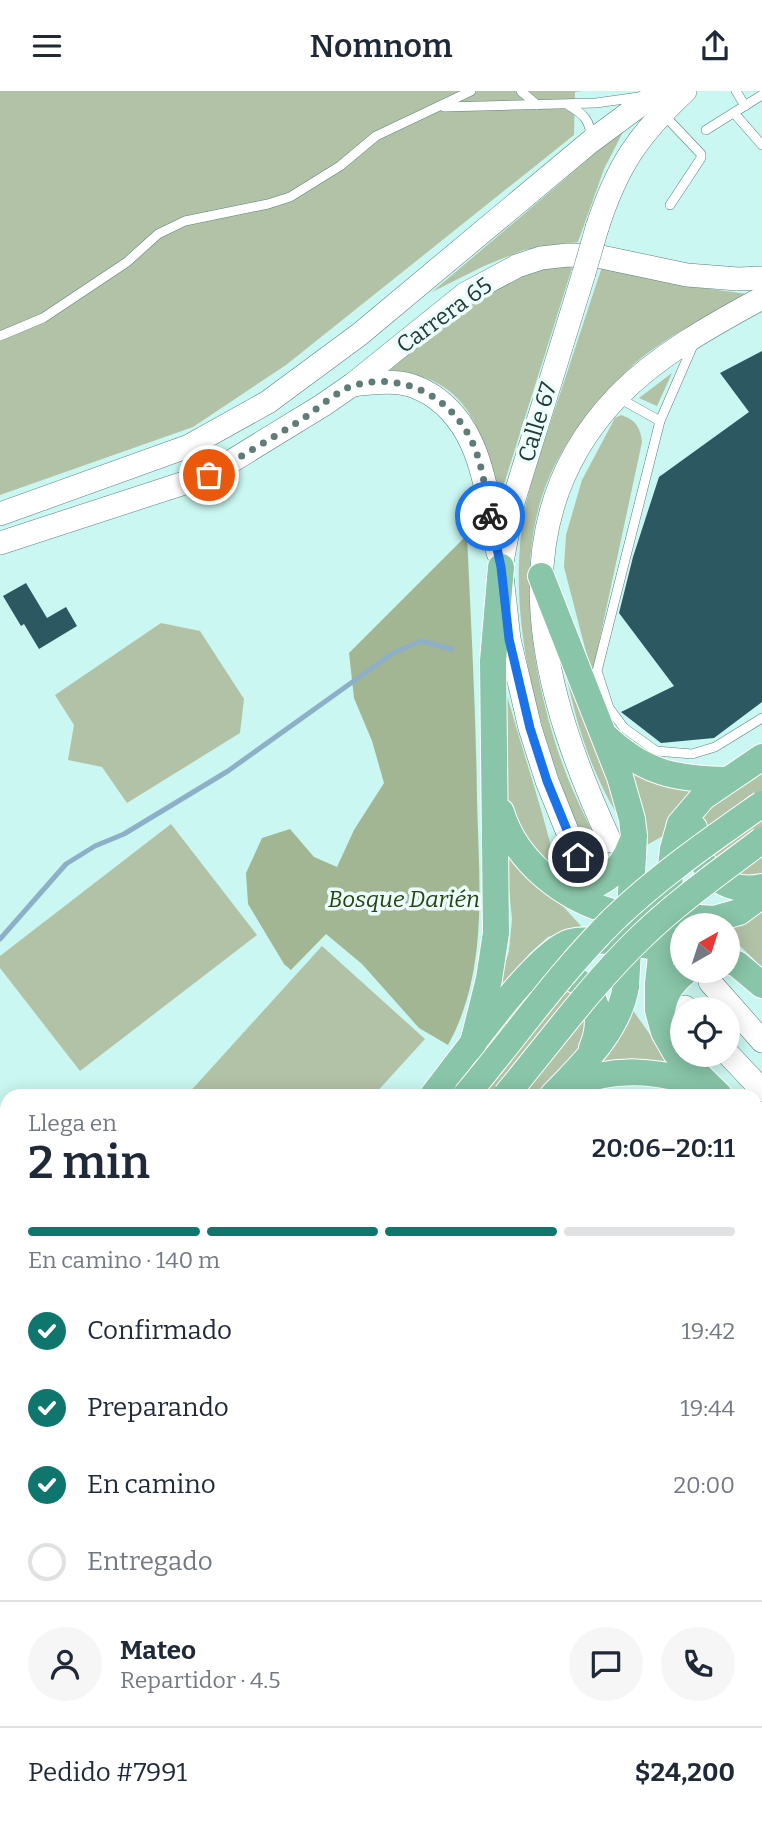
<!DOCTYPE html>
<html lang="es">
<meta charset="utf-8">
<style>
body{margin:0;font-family:Bitter,serif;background:#f6f6f7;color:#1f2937;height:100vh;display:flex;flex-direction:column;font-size:26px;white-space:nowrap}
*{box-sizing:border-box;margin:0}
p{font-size:23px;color:#747a83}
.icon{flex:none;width:38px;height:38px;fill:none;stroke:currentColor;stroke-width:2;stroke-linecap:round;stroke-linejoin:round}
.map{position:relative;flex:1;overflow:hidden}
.side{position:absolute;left:0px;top:998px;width:763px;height:744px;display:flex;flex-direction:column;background:#fff;border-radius:21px 21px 0 0;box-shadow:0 4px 18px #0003}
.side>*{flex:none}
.needle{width:46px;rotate:39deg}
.controls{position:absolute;left:670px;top:822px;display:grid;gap:14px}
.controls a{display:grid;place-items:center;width:70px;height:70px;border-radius:50%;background:#fff;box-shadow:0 4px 18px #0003;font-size:35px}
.pin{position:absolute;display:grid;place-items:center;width:60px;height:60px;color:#fff;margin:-30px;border:4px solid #fff;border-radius:50%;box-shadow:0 2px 7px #0007}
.courier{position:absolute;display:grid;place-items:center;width:70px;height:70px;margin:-35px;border:5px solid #1a73e8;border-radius:50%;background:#fff;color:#222;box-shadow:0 2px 9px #0007}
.overview em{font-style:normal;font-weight:600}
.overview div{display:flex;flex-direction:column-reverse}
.overview{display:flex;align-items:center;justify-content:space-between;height:119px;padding:0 28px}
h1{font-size:46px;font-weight:600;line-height:52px}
.bar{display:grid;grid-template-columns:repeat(4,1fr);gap:10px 7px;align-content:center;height:84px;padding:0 28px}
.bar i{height:9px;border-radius:5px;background:#e0e1e3}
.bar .current{background:#0f766e}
.bar p{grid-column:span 4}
.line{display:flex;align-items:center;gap:18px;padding:0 28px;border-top:2px solid #e0e1e3}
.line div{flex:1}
.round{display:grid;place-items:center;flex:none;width:74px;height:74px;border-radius:37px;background:#f6f6f7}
ol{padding:0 28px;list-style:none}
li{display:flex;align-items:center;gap:21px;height:77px}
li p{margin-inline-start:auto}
li .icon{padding:7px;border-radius:50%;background:#0f766e;color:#fff;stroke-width:4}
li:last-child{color:#747a83}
li i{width:38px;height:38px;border:4px solid #e0e1e3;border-radius:50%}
header{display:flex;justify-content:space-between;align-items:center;height:91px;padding:0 28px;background:#fff;font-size:32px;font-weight:600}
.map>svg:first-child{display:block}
.green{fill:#b2c2a6}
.forest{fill:#a3b694}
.water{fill:#8dafc7}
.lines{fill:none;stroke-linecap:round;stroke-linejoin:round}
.stream{stroke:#8dafc7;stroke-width:5}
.building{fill:#2b5861}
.lane-casing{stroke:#59837e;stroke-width:10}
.secondary-casing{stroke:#59837e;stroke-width:24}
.primary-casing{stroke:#fff;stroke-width:28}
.highway-casing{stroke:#fff;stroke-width:32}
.lane{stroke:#fff;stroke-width:9}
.secondary{stroke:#fff;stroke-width:23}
.primary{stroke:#89c5a8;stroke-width:26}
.highway{stroke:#3a9f6e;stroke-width:30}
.secondary-bridge-casing{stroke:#59837e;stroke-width:24;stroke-linecap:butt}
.primary-bridge-casing{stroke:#fff;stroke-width:28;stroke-linecap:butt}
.secondary-bridge{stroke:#fff;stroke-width:23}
.primary-bridge{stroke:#89c5a8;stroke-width:26}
.done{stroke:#607c78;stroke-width:7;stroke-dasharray:0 12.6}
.route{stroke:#1a73e8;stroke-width:9}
.labels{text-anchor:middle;stroke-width:7;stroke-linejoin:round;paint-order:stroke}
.street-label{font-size:23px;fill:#273937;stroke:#ecfefb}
.park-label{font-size:23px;font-style:italic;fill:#29420f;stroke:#ecfefb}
</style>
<header><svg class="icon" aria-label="menu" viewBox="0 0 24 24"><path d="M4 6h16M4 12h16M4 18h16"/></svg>Nomnom<svg class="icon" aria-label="share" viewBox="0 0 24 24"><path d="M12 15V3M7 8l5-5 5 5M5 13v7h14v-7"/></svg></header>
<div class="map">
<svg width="762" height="1741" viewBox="0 0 762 1741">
<rect width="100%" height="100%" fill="#caf7f1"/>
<!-- green -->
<g class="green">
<polygon points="0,0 583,0 575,1 574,44 286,274 193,336 0,404"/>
<polygon points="625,37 604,78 578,151 524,159 484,175 432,201"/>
<path d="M573 174 498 412C484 343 472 287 390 279 433 242 484 190 541 178 551 175 563 175 573 174Z"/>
<path d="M602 176 688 195 747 203C711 223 659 249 630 277 602 303 576 334 558 368 510 455 530 579 561 669 574 706 592 740 610 775L596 784C552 675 506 556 522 435 527 398 541 362 552 327 569 277 585 226 602 176Z"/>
<polygon points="672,282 657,315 639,307"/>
<path d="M621 324C636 329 640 336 642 351L592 584 564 476 566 444 582 389 615 327Z"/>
<polygon points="161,532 200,540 244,608 240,642 127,712 102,676 68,669 74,634 55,604"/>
<path d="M562 562 615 707 617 723C587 674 572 618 562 562Z"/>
<path d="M502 586C519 651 542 714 557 780L537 765 508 711Z"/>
<polygon points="624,668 699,698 674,723 663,745 645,755"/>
<polygon points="762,675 762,788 745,789 717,769 701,737 703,719"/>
<polygon points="171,733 257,844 80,980 0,877 0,865"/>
<polygon points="504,751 581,835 548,846 529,863 494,912 509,860 512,828"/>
<polygon points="762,815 762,876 739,854 728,849 728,835"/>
<polygon points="322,855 425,948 374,1004 187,1004"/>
<polygon points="549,891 579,902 589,945 542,1004 442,1004 531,900"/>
<polygon points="627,911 673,976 593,971"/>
<polygon points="7,1588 7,1728 0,1723 0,1597"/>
<polygon points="762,1589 762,1664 756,1668 756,1593"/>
<polygon points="16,1734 85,1734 85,1741 26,1741"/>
<polygon points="167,1734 334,1734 332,1741 166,1741"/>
<polygon points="522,1734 645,1734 634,1741 511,1741"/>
</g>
<!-- forest -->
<path class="forest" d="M467 444C471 533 476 621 477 709 479 791 489 880 448 954L419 937 362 873 326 843 291 879 284 873 248 813 246 782 262 747 290 738 314 766 337 776 354 739 384 692 372 650 354 607 349 562Z"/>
<!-- water -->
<polygon class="water" points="762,1664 762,1741 634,1741 645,1734 756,1734 756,1668"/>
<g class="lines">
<!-- stream -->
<polyline class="stream" points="0,848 66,773 95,755 124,743 228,680 393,562 421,550 451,558"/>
</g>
<!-- building -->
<g class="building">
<polygon points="762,260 762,611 714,647 661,652 621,621 674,595 619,522 633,466 659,386 749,321 720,282"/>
<polygon points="26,492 47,527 66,516 77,535 39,558 24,533 21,535 3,505"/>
</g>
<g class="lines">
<defs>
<g id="lane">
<polyline points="521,0 537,14"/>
<polyline points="736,0 745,15"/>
<path d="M568 14C584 23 591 30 591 49"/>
<polyline points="444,16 596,12 639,6"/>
<polyline points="734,22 762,54"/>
<polyline points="664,24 701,63 701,67 670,114"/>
<polyline points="706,39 762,4"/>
<polyline points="0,245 43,227 127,171 158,143 185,130 268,113 290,106 340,75 376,45 471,0"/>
<polyline points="694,252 660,330 597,580 609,617 624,637 656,660 692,663 715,656 762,627"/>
<polyline points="619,307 660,330"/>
<polyline points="0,1276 7,1281"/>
<polyline points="0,1478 7,1469"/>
</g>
<g id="secondary">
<path d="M597 137C617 75 638 44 685 0"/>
<path d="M352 294C368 292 384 290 400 292 411 293 421 298 430 303 484 337 486 405 498 462"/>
<polyline points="0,423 189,355 268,311 360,243 590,51 640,14 663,0"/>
<polyline points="0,452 209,384 323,314 352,294 465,203 517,175 541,167 568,164 597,165 687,184 738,188 762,187"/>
<path d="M610 750C543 605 493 435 618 305 658 264 712 234 762 207"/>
<polyline points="578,767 547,690 530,637 509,548 501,476 514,408 584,182"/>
<polyline points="710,891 762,950"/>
<polyline points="685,916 687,919"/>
<polyline points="728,963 762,999"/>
</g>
<g id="primary">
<path d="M541 485 620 686 632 728 634 745 626 896C618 940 583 973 553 1004"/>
<path d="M605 645C644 682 675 688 727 689"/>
<path d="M501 721C516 771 564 808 613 821L714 828 739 821 762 804"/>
<path d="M694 737C695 776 722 804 762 796"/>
<path d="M561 795C595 805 621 782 632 751"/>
<polyline points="728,870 737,873 762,894"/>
<path d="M542 887C588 875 609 919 592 957"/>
<path d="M662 919C665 901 673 891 686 880"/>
<polyline points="472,956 489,888 496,842 493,570 501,476"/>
<path d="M567 995C616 974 657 980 707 994"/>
<path d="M433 1004C459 972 537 859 571 851 594 845 656 856 682 860"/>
<polyline points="719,1004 676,962 664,941 658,919 658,892 673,758 680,733 703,706 762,666"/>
<polyline points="0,1580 7,1570"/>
<polyline points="100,1741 101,1734"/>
</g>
<g id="highway">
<polyline points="756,1044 762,1056"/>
<polyline points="756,1346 762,1224"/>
<polyline points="756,1536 762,1532"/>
<polyline points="756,1585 762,1581"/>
<polyline points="0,1737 7,1741"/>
<polyline points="147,1741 150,1734"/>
<polyline points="344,1741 345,1734"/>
<polyline points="426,1741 437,1734"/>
<polyline points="500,1741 512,1734"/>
</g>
</defs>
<!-- lane casing -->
<use href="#lane" class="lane-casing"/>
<!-- secondary casing -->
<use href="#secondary" class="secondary-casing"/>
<!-- primary casing -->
<use href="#primary" class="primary-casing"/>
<!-- highway casing -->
<use href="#highway" class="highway-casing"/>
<!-- lane -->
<use href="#lane" class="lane"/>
<!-- secondary -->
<use href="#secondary" class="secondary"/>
<!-- primary -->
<use href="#primary" class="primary"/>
<!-- highway -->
<use href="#highway" class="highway"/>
<defs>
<polyline id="secondary-bridge" points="584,182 597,137"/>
<g id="primary-bridge">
<path d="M466 1004C515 946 560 881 614 828 660 784 711 749 762 713"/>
<path d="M506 1004C550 951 591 894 641 846 678 810 721 780 762 749"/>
</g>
</defs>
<!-- secondary-bridge casing -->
<use href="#secondary-bridge" class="secondary-bridge-casing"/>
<!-- primary-bridge casing -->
<use href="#primary-bridge" class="primary-bridge-casing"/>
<!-- secondary-bridge -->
<use href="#secondary-bridge" class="secondary-bridge"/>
<!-- primary-bridge -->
<use href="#primary-bridge" class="primary-bridge"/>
</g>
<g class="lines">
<!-- done -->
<path class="done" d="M209 384C240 366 271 348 301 329 315 320 339 298 355 294 400 282 445 302 468 343 482 367 485 398 490 425"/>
<!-- route -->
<polyline class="route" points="490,425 501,476 509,548 530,637 547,690 578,766"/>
</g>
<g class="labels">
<!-- street labels -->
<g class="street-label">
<text transform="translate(444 224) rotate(-36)" y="8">Carrera 65</text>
<text transform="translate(537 331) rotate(-73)" y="8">Calle 67</text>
</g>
<!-- park labels -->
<g class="park-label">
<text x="404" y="816">Bosque Darién</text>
</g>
</g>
</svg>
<div class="controls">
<a><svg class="needle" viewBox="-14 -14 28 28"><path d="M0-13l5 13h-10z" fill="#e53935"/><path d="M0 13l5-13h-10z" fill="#747a83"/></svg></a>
<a><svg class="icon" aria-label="locate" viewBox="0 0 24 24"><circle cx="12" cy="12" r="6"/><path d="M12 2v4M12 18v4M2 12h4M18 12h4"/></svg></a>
</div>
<div class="pin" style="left:209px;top:384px;background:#ea580c"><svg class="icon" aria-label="bag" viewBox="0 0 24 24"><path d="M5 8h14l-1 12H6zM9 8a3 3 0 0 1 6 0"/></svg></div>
<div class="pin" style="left:578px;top:766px;background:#1f2937"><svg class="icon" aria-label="home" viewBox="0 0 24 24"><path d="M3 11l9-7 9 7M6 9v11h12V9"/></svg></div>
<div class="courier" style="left:490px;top:425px"><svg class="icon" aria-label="bike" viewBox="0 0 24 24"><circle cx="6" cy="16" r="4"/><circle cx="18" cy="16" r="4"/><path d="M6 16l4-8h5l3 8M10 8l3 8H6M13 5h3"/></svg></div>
<section class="side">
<div class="overview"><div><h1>2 min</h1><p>Llega en</p></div><em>20:06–20:11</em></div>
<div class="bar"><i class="current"></i><i class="current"></i><i class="current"></i><i></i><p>En camino · 140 m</p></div>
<ol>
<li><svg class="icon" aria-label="check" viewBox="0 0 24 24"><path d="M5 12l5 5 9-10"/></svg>Confirmado<p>19:42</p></li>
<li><svg class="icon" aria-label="check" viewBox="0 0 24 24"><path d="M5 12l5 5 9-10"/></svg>Preparando<p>19:44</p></li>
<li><svg class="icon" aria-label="check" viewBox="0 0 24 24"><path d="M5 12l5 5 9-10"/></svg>En camino<p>20:00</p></li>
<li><i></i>Entregado</li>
</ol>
<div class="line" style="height:126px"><a class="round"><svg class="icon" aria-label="person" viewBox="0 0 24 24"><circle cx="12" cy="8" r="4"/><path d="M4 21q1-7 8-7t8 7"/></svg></a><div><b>Mateo</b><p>Repartidor · 4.5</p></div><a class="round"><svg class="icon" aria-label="chat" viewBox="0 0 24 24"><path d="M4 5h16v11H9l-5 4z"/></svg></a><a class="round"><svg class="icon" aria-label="phone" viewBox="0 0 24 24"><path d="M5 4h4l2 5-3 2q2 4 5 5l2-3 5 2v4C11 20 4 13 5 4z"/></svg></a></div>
<div class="line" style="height:91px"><div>Pedido #7991</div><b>$24,200</b></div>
</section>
</div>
